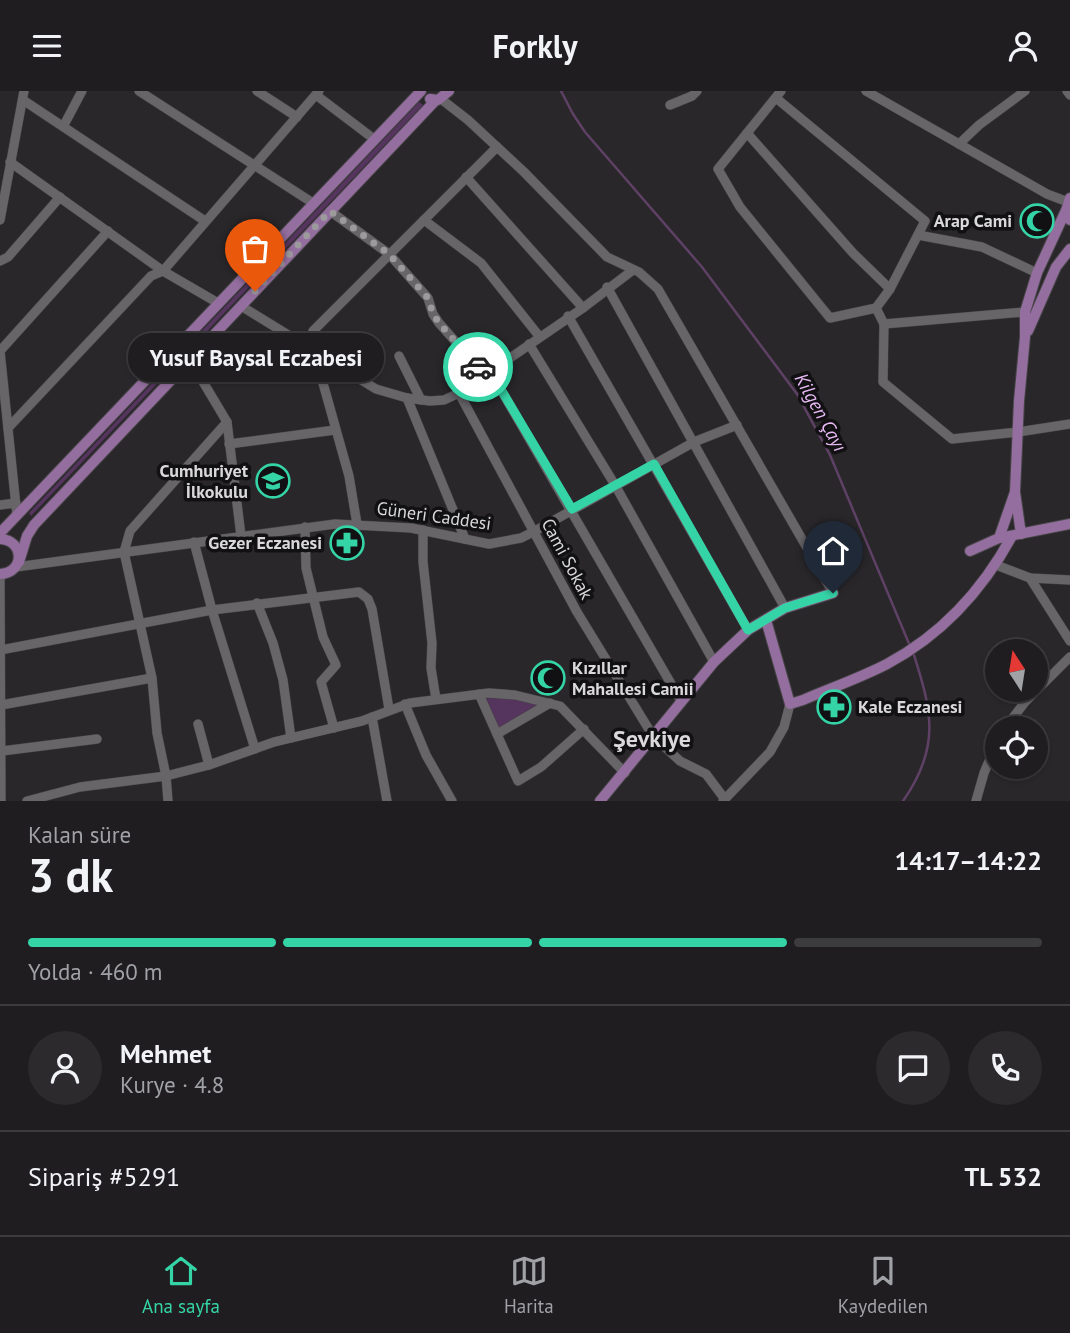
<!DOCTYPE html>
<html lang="tr">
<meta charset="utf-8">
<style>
body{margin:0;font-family:"PT Sans",sans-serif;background:#2c2a2d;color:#f1f3f6;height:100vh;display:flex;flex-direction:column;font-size:26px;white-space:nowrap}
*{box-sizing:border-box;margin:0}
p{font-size:23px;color:#a1a2a5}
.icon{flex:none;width:38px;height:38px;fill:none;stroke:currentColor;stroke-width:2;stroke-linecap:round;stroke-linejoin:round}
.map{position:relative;height:710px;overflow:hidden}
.panel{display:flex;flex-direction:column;background:#1f1d20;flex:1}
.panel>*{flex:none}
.needle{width:46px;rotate:348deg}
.fabs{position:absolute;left:985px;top:548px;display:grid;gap:14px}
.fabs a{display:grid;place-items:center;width:63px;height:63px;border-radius:50%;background:#1f1d20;box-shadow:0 2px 5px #0004,0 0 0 2px #3c3b3e;font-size:35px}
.pin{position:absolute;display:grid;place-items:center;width:60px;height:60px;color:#fff;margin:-72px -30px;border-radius:50% 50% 50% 0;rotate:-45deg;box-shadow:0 0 7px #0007}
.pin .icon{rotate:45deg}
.courier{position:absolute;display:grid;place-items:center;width:70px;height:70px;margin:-35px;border:5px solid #35d4a7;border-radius:50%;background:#fff;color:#222;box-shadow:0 2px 9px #0007}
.bubble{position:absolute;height:49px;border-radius:24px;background:#1f1d20;box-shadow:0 2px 5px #0004,0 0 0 2px #3c3b3e;font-size:23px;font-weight:800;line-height:49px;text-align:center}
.head em{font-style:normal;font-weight:800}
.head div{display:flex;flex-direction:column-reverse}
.head{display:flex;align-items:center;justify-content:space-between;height:119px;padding:0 28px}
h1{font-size:46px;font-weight:800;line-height:52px}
.bar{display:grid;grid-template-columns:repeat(4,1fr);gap:10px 7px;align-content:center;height:84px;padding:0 28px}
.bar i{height:9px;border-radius:5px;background:#3c3b3e}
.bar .active{background:#35d4a7}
.bar p{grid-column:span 4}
.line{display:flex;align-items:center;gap:18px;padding:0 28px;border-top:2px solid #3c3b3e}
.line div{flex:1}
.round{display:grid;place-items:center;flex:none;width:74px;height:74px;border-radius:37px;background:#2c2a2d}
header{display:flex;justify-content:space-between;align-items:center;height:91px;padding:0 28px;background:#1f1d20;font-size:32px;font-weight:800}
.menu{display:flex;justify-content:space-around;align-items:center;height:98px;border-top:2px solid #3c3b3e;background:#1f1d20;font-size:19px;color:#a1a2a5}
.menu a{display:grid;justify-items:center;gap:4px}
.menu .active{color:#35d4a7}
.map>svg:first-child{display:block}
.green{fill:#55345e}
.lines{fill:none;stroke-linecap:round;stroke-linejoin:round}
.stream{stroke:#5e4165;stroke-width:2.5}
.minor-casing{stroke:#464447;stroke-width:10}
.major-casing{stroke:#464447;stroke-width:12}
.minor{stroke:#686569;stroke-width:9}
.major{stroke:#946e9e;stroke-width:10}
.done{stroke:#9c9a9d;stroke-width:7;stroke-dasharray:0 12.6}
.route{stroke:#35d4a7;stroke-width:9}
.labels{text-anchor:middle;stroke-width:7;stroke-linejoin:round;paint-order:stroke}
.poi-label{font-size:18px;font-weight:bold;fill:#dad8db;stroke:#111012;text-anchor:end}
.street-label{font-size:18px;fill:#dad8db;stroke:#111012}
.water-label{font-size:19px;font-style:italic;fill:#e8baf5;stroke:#111012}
.district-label{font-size:24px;font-weight:bold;fill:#dad8db;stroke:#111012}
</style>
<header><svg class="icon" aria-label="menu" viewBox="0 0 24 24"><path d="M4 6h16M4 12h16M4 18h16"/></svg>Forkly<svg class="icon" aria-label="person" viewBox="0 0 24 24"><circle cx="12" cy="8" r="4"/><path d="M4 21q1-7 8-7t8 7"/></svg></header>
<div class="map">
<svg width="1070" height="710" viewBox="0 0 1070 710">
<rect width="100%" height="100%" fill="#29272a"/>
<!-- green -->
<g class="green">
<polygon points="419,11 423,14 31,425 29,422"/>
<polygon points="500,605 542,614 499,638 484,608"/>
</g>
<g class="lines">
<!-- stream -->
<g class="stream">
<polyline points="561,0 573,23 585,41 702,176 797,303 830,364 910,555"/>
<path d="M903 710C941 656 932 620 913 561"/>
</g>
<defs>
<g id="minor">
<polyline points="139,0 313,112"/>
<polyline points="257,0 297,26"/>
<polyline points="866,0 1047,103 1068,111"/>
<polyline points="1067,0 1070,4"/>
<polyline points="316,4 374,48"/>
<path d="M776 7 925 130 890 198 876 217 830 227 740 116 718 78C739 52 760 26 781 0"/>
<polyline points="441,8 468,29 524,81 607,166 639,181 658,198 833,502"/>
<polyline points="23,9 205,130"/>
<polyline points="670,14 692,5 697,0"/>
<polyline points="64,34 82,0"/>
<polyline points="747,42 853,162 890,198"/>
<polyline points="959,53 979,34 1025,0"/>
<polyline points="10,71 163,180 218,212"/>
<polyline points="466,86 583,217"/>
<polyline points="330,120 389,163 428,207 433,223 439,232 485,284"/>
<polyline points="0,129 24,0"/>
<polyline points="424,129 481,172 539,245"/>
<polyline points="918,144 982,156 1037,182"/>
<polyline points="0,170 8,166 60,106"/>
<polyline points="607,196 785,517"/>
<polyline points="241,215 376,298 407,307 430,310 444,309 459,302 583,217 633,179"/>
<polyline points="876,217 884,233 883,291 952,348 1018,341 1070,333"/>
<polyline points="568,225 748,539"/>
<polyline points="884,233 1025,221"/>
<polyline points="529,253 615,394 714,571"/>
<polyline points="0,260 17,425"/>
<polyline points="0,260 108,140"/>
<polyline points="399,265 421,309"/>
<polyline points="190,269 227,331 241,445"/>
<polyline points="490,280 681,610"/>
<polyline points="459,302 577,521 653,645 680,670 706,683 724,707"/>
<polyline points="407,307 465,448"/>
<polyline points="8,337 151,185 163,180 319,0"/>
<polyline points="229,353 335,339"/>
<polyline points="0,414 16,412"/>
<polyline points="357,433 349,385 314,260 313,240 497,56"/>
<polyline points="305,436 306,477 323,546 336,574 321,591 334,637"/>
<polyline points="423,439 423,471 432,552 431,577 436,608"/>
<polyline points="194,451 212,519 255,658"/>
<polyline points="996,474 1030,487 1070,489"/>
<polyline points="16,476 335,433 411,437 489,453 521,447 535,440 694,351 737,334"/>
<polyline points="0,483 1,710"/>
<polyline points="1030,487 1070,550"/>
<polyline points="257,512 273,552 283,589 291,647"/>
<polyline points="0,559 212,519 359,501 368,508 372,518 389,618"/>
<polyline points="479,603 518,690 541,676 584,638"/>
<polyline points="405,613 426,664 452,710"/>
<polyline points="1,614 152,587"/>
<polyline points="372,626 387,710"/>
<polyline points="198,633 209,674"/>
<polyline points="1005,637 1025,611 1070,566"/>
<polyline points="497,643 550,612"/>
<polyline points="2,660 97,648"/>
<polyline points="27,710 80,696 166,685 209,674 274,651 362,630 410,612 489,602 515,604 560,615 625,682"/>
<polyline points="168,710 166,685 157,642 152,587 124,461 130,440 227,331"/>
<polyline points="723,710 770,661 784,636 790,613"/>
<polyline points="976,710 984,682 998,649"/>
</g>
<g id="major">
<polyline points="430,8 438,9 449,0"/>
<polyline points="1070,107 1067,117 1070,129"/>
<polyline points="1028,240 1056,176 1070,158"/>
<polyline points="1015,401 1019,310 1025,246 1025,221 1037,182 1067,117"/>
<polyline points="0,442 421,0"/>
<polyline points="999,447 1015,401 1021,443"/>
<path d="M0 448C25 449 25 482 0 483"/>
<polyline points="970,460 999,447 1070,433"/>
<polyline points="19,471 27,445 34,434 435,10"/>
<path d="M766 529 790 613 803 609C831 597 860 587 887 573 943 543 982 500 1012 445"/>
<polyline points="600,710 714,571 748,539 785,517 833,502"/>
</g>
</defs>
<!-- minor casing -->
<use href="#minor" class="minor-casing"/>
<!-- major casing -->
<use href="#major" class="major-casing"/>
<!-- minor -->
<use href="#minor" class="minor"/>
<!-- major -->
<use href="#major" class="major"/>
</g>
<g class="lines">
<!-- done -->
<polyline class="done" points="255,200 330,120 389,163 428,207 433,223 439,232 478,276"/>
<!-- route -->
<polyline class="route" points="478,276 485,284 490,280 572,418 654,373 748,539 785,517 833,502"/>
</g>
<!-- icons -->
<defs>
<symbol id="mosque-ring" viewBox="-11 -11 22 22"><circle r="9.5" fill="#111012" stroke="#35d4a7" stroke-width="1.5"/><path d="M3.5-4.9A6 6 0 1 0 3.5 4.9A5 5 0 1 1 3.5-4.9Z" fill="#35d4a7"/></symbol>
<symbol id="school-ring" viewBox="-11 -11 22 22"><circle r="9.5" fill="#111012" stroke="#35d4a7" stroke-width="1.5"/><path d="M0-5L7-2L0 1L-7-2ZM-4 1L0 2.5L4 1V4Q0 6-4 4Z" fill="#35d4a7"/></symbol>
<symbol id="pharmacy-ring" viewBox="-11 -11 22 22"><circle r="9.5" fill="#111012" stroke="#35d4a7" stroke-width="1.5"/><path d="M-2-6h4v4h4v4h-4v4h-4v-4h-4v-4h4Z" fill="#35d4a7"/></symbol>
</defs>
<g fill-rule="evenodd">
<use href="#mosque-ring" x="1018" y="111" width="38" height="38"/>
<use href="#school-ring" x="254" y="371" width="38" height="38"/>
<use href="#pharmacy-ring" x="328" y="433" width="38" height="38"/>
<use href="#mosque-ring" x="529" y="568" width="38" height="38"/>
<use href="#pharmacy-ring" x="815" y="597" width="38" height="38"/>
</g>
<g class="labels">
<!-- poi labels -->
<g class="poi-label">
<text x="1012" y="136">Arap Cami</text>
<text x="248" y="386">Cumhuriyet<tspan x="248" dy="21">İlkokulu</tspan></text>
<text x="322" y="458">Gezer Eczanesi</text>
<text x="572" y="583" text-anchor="start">Kızıllar<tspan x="572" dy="21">Mahallesi Camii</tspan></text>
<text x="858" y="622" text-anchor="start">Kale Eczanesi</text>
</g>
<!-- street labels -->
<g class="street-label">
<text transform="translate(434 425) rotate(8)" y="6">Güneri Caddesi</text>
<text transform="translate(567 468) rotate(62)" y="6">Cami Sokak</text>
</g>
<!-- water labels -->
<g class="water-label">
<text transform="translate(821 321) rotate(61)" y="7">Kilgen Çayı</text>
</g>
<!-- district labels -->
<g class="district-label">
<text x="652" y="656">Şevkiye</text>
</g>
</g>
</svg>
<div class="fabs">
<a><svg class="needle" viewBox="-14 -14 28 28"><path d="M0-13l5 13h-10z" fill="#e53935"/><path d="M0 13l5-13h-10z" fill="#a1a2a5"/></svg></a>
<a><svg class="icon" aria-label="locate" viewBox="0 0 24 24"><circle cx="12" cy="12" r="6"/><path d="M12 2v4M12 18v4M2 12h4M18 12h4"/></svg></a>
</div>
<div class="pin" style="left:255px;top:200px;background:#ea580c"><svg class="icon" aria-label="bag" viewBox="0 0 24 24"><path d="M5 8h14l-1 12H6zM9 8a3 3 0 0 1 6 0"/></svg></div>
<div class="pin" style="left:833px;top:502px;background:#1f2937"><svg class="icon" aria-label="home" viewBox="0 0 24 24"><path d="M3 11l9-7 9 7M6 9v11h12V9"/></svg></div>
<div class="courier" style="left:478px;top:276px"><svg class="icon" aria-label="car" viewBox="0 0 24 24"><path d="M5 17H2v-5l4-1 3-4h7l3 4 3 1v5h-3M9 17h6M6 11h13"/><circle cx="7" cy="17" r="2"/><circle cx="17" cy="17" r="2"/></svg></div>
<div class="bubble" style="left:128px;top:242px;width:256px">Yusuf Baysal Eczabesi</div>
</div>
<section class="panel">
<div class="head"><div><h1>3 dk</h1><p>Kalan süre</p></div><em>14:17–14:22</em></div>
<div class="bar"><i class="active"></i><i class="active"></i><i class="active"></i><i></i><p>Yolda · 460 m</p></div>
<div class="line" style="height:126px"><a class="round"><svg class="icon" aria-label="person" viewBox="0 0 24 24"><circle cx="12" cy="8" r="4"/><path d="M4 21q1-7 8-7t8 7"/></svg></a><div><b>Mehmet</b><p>Kurye · 4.8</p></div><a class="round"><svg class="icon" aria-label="chat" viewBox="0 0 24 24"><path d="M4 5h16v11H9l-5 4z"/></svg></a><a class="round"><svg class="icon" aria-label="phone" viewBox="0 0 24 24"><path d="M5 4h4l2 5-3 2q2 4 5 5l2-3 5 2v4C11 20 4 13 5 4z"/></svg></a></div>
<div class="line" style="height:91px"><div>Sipariş #5291</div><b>TL 532</b></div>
</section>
<nav class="menu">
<a class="active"><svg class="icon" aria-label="home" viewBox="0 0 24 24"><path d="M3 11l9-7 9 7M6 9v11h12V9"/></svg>Ana sayfa</a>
<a><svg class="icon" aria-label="map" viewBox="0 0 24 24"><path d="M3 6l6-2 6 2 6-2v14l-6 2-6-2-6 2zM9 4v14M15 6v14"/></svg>Harita</a>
<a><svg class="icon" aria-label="saved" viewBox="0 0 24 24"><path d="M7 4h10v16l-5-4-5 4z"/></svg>Kaydedilen</a>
</nav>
